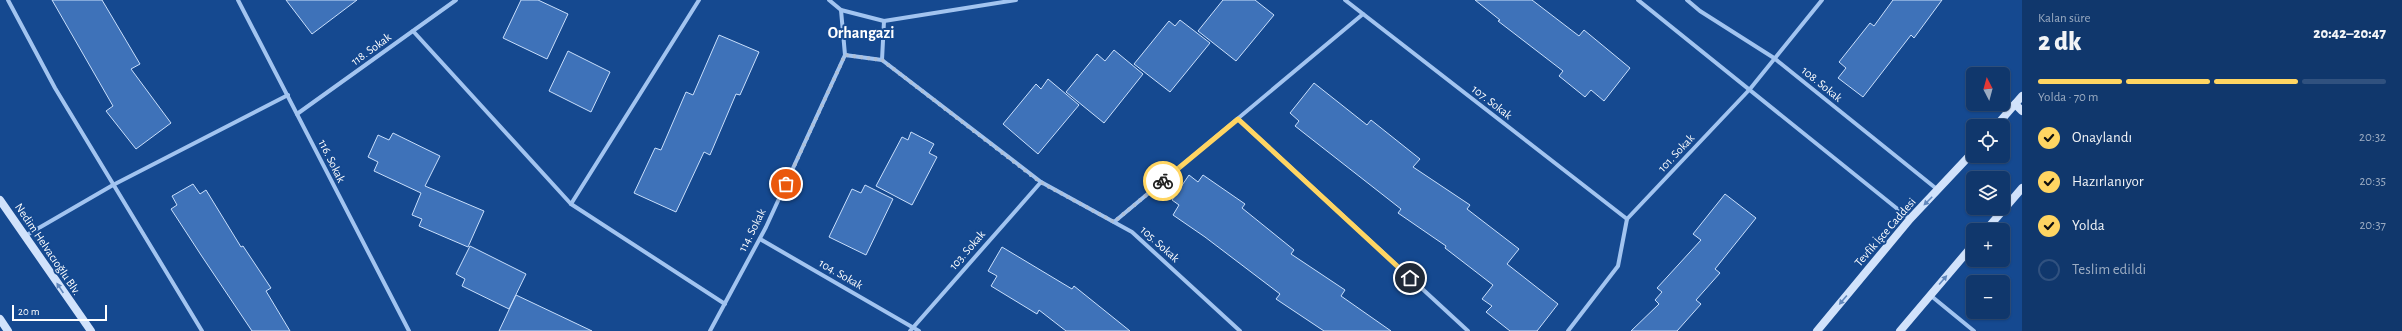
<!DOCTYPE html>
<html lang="tr">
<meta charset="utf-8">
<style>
body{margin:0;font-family:"Alegreya Sans",sans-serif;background:#193f72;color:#f1f3f6;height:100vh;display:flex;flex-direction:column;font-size:15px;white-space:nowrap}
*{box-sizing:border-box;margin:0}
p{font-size:13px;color:#9cacc2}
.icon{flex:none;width:22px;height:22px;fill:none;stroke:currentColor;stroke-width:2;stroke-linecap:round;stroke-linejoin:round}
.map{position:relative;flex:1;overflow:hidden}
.sheet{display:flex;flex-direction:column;background:#10376c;width:380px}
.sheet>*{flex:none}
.needle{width:26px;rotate:354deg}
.fabs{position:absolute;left:1966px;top:67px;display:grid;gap:8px}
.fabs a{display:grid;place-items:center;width:44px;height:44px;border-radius:6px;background:#10376c;box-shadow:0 1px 3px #0004,0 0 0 1px #30517f;font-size:20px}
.scale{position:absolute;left:12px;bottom:10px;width:95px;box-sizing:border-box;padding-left:4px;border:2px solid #fff;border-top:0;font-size:11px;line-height:14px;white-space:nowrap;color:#fff;-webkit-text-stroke:3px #154990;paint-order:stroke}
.pin{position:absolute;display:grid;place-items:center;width:34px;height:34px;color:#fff;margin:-17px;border:2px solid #fff;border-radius:50%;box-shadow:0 1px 4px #0007}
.courier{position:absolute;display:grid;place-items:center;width:40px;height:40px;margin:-20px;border:3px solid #ffd562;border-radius:50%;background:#fff;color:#222;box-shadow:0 1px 5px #0007}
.overview em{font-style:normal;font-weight:800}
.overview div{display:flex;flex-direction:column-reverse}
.overview{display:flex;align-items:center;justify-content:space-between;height:68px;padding:0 16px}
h1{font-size:26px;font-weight:800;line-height:30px}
.bar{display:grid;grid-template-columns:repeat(4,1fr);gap:6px 4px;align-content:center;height:48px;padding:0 16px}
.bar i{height:5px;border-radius:3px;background:#30517f}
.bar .on{background:#ffd562}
.bar p{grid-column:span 4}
ol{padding:0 16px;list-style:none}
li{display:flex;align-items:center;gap:12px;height:44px}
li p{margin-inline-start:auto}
li .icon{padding:4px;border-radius:50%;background:#ffd562;color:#111;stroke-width:4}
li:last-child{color:#9cacc2}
li i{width:22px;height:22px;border:2px solid #30517f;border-radius:50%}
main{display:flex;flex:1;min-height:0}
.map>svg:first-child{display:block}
.building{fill:#3e72b9;stroke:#c9dffc}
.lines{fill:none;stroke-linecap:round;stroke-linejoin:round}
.street{stroke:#a2c4f0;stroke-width:4}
.secondary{stroke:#d1e2fb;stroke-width:8}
.oneway{fill:#6086bb}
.done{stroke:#adbfd8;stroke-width:4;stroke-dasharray:0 7.2}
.route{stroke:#ffd562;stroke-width:5}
.labels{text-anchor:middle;stroke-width:4;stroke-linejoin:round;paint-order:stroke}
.street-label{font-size:12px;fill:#fff;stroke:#154990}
.district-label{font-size:16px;font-weight:bold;fill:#fff;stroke:#154990}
</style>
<main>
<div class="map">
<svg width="2022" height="331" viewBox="0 0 2022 331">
<rect width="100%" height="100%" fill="#154990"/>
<!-- building -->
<g class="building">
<polygon points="52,0 102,0 140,64 131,69 171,123 136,149 106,111 113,106"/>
<polygon points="286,0 357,0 312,34"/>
<polygon points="521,0 538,0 568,14 547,59 503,38"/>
<polygon points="1223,0 1255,0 1274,15 1236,61 1198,31"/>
<polygon points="1475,0 1532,0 1579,36 1584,30 1630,68 1604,101 1591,90 1585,97 1559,76 1563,71 1498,21 1500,20"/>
<polygon points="1893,0 1942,0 1914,38 1911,35 1863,97 1838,78 1846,68 1839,62 1870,23 1874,26"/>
<polygon points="1180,20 1210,43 1170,92 1134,64 1169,21 1175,26"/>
<polygon points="719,35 759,52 740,95 736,94 710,155 704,152 676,212 634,193 655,148 661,150 686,92 693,95"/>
<polygon points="1114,50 1143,74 1104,123 1066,92 1097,54 1105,61"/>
<polygon points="568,51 610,72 591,112 549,91"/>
<polygon points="1048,79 1079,105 1038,154 1003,124 1036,84 1041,89"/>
<polygon points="1314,83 1367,125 1371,120 1420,159 1413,167 1470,205 1467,209 1519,249 1507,264 1558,304 1537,331 1510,331 1486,312 1492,306 1482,299 1493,285 1445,248 1446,246 1398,213 1401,209 1295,126 1299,121 1290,113"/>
<polygon points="911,132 934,144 929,153 937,157 912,205 876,186 902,137 908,140"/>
<polygon points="393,133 440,156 425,186 484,211 468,247 419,226 422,219 412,215 421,193 374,171 378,162 368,157 378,135 389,140"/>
<polygon points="1189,175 1198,182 1203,175 1245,204 1242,208 1294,250 1291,254 1345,290 1341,296 1391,331 1324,331 1276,299 1280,294 1205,237 1173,215 1179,205 1172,200"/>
<polygon points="193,184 200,194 206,190 241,247 243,246 271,288 266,291 290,331 252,331 201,255 171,209 177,205 172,196"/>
<polygon points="865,185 893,199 866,255 829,237 852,189 861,193"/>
<polygon points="1725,194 1756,218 1715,269 1720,273 1696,300 1701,304 1677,331 1631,331 1659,304 1655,300 1662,292 1657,288 1701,240 1693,234"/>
<polygon points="470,246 526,274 509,309 462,286 465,279 456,274"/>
<polygon points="1002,247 1072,289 1074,286 1130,331 1066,331 1039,310 1037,314 991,286 997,276 988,271"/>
<polygon points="516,295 592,331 499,331"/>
</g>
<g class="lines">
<!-- street -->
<g class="street">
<polyline points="8,0 55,88 202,331"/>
<polyline points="238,0 409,331"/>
<polyline points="829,0 841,10 884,21 1016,0"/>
<polyline points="1345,0 1627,219"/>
<polyline points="1638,0 1910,219"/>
<polyline points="1687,0 1700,11 1774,58 1938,190"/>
<polyline points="413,31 571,204 725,304"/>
<polyline points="845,55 882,60 884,21"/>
<polyline points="882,60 1041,182 1132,232 1240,331"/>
<polyline points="297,114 456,0"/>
<polyline points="1238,119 1468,331"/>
<polyline points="571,204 699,0"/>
<polyline points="1114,222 1363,14"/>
<polyline points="25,236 113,185 288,95"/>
<polyline points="760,239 919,331"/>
<polyline points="1930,295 1974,331"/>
<polyline points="710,331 766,227 845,55 841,10"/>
<polyline points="910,331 1041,182"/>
<polyline points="1568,331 1618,266 1627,219 1750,89 1822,0"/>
</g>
<!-- secondary -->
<g class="secondary">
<polyline points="2015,104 2022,111"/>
<polyline points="1996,126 2022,96"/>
<polyline points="0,200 91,331"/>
<polyline points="1986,230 2022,188"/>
<polyline points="0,319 8,331"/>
<polyline points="1817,331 1910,219 1973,152"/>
<polyline points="1900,331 1973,245"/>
</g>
</g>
<!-- one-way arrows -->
<defs><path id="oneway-solid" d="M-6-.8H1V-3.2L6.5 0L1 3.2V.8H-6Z"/></defs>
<g class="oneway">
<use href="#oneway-solid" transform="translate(1928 201) rotate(135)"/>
<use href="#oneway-solid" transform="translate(1943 280) rotate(-49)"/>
<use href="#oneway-solid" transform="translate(60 288) rotate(-124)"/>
<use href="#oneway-solid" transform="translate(1843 300) rotate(130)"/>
</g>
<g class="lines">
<!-- done -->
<polyline class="done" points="786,184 845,55 882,60 1040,182 1114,222 1163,181"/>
<!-- route -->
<polyline class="route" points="1163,181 1238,119 1410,278"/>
</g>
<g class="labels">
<!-- street labels -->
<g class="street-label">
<text transform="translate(371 49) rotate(-36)" y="4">118. Sokak</text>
<text transform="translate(1822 84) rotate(39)" y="4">108. Sokak</text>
<text transform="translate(1492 102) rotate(38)" y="4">107. Sokak</text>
<text transform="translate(1676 153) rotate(-47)" y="4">101. Sokak</text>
<text transform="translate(332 161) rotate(64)" y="4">116. Sokak</text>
<text transform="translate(752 230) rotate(-63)" y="4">114. Sokak</text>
<text transform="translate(1885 232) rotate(-49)" y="4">Tevfik İşce Caddesi</text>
<text transform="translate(1160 244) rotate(42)" y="4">105. Sokak</text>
<text transform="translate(48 249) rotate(56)" y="4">Nedim Helvacıoğlu Blv.</text>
<text transform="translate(967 250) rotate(-49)" y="4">103. Sokak</text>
<text transform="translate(841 274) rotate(30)" y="4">104. Sokak</text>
</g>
<!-- district labels -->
<g class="district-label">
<text x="861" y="38">Orhangazi</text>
</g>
</g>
</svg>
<div class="fabs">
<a><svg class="needle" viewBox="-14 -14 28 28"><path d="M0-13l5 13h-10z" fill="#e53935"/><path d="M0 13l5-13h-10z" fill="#9cacc2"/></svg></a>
<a><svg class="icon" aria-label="locate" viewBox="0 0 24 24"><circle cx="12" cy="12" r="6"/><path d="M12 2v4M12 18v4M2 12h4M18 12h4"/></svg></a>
<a><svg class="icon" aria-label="layers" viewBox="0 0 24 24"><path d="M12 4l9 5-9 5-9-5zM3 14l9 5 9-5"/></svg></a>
<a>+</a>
<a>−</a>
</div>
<div class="scale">20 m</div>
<div class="pin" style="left:786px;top:184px;background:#ea580c"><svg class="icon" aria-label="bag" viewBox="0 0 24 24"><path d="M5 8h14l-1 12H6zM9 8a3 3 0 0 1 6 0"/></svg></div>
<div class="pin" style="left:1410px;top:278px;background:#1f2937"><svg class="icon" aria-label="home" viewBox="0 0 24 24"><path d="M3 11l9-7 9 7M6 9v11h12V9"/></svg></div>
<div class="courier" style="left:1163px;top:181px"><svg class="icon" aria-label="bike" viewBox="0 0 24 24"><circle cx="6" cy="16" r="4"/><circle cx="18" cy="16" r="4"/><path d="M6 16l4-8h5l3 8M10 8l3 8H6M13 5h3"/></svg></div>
</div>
<section class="sheet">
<div class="overview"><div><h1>2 dk</h1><p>Kalan süre</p></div><em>20:42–20:47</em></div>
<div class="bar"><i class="on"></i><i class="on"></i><i class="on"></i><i></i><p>Yolda · 70 m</p></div>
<ol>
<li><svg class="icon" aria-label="check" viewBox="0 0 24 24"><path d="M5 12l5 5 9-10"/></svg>Onaylandı<p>20:32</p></li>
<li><svg class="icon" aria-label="check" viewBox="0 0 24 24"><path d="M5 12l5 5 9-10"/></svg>Hazırlanıyor<p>20:35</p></li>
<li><svg class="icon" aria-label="check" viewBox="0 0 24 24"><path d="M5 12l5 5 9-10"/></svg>Yolda<p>20:37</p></li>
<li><i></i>Teslim edildi</li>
</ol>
</section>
</main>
